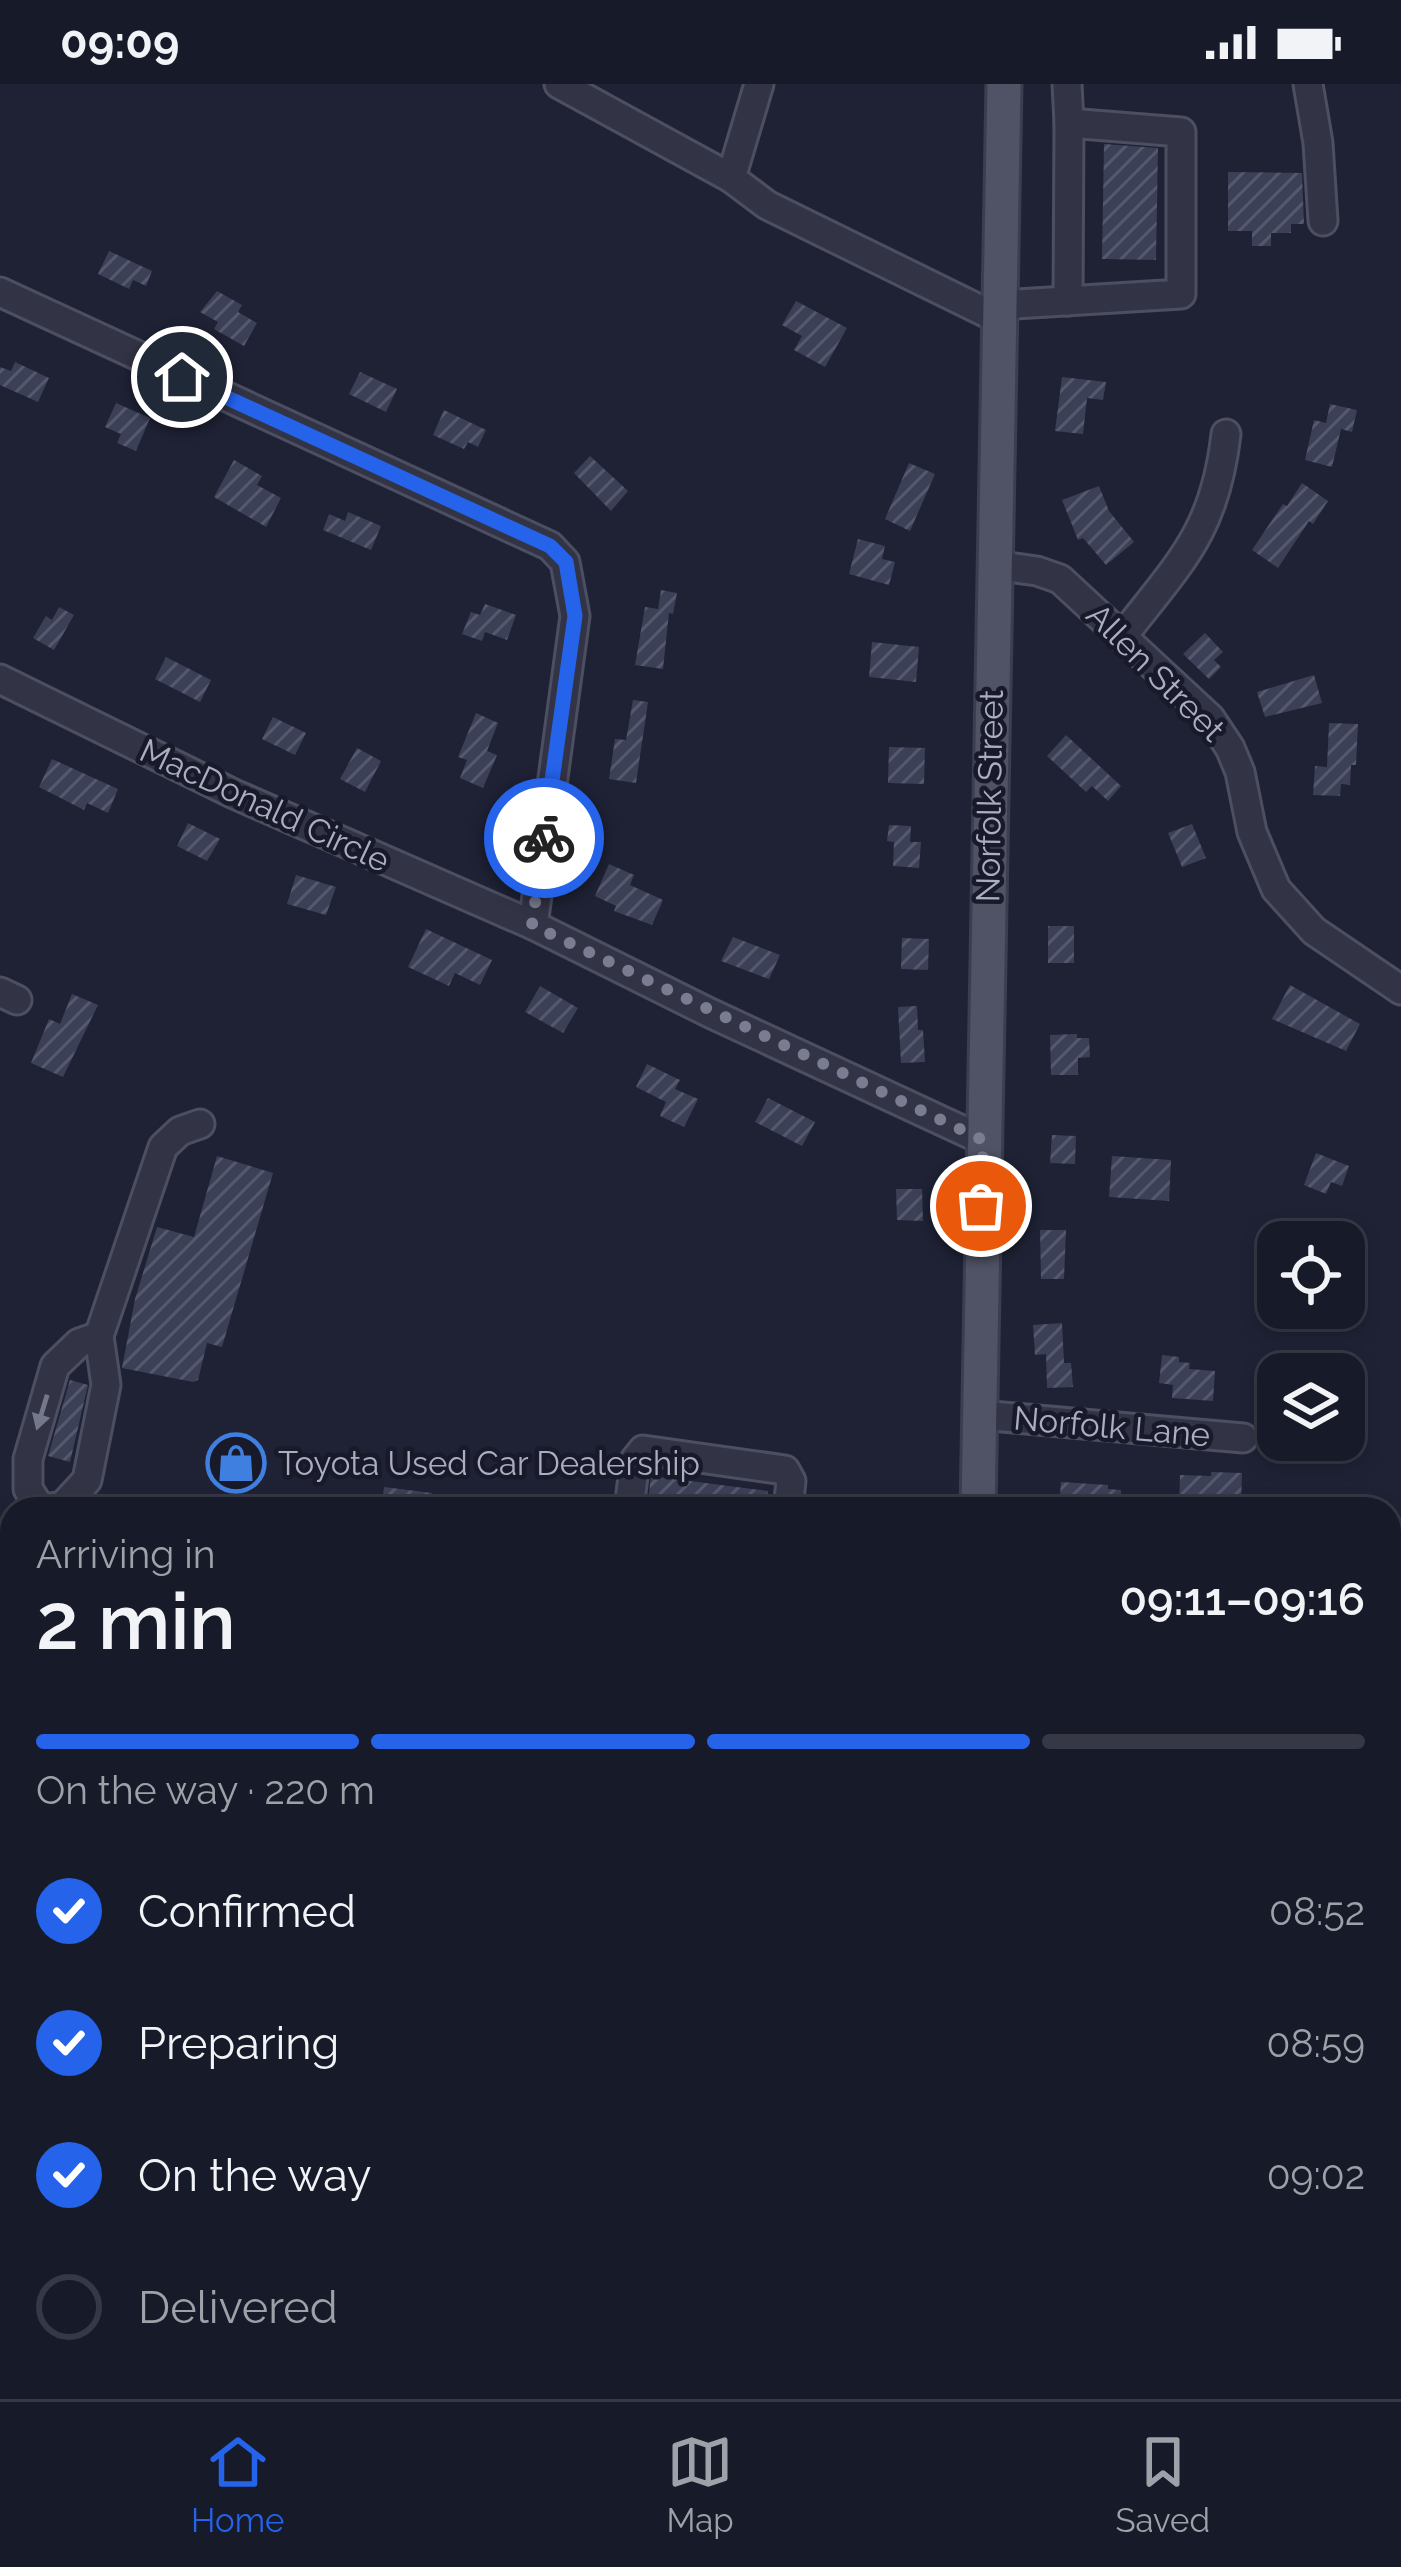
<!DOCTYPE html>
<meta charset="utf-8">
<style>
body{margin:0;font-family:Raleway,sans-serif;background:#202330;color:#f1f3f6;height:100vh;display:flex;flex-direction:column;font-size:45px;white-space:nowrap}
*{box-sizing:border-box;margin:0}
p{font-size:39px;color:#9ea1a8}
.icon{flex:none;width:66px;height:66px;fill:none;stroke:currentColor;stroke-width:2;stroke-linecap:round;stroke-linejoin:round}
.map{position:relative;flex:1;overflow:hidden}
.side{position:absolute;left:0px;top:1413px;width:1401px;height:903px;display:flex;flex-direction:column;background:#171a28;border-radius:36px 36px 0 0;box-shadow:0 6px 18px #0003,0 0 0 3px #363845}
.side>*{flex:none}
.tools{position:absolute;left:1257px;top:1137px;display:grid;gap:24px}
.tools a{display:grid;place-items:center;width:108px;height:108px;border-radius:24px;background:#171a28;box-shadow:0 6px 18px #0003,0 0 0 3px #363845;font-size:60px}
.pin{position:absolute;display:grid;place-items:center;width:102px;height:102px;color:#fff;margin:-51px;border:6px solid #fff;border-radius:50%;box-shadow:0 3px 12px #0007}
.courier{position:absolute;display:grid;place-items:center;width:120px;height:120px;margin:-60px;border:9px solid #2563eb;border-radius:50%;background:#fff;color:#222;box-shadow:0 3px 15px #0007}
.summary em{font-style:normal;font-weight:600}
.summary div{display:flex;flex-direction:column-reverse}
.summary{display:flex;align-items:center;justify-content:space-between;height:204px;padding:0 36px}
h1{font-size:78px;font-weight:600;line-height:90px}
.bar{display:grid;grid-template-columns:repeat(4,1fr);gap:18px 12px;align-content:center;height:144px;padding:0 36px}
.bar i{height:15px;border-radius:9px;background:#363845}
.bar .current{background:#2563eb}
.bar p{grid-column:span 4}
ol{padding:0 36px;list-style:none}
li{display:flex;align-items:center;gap:36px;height:132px}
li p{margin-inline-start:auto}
li .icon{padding:12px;border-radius:50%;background:#2563eb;color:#fff;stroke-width:4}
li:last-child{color:#9ea1a8}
li i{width:66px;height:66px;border:6px solid #363845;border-radius:50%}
.status{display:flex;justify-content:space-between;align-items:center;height:84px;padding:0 60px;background:#171a28;direction:ltr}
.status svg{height:33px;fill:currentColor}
.menu{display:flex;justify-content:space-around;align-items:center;height:168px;border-top:3px solid #363845;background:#171a28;font-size:33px;color:#9ea1a8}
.menu a{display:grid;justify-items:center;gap:6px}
.menu .current{color:#2563eb}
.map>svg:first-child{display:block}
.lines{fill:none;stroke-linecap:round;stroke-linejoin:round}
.stream{stroke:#30365b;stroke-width:6}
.building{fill:url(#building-hatch)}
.minor-casing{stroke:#4c4f61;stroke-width:33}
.major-casing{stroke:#3b3e4f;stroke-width:39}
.minor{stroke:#323446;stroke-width:27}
.major{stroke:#505366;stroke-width:33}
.rail-casing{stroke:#54576d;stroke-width:10}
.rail{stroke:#181a2a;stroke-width:6;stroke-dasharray:18;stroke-linecap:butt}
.oneway{fill:#75778b}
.done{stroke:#7a7d91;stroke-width:12;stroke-dasharray:0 21.6}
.route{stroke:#2563eb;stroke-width:15}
.labels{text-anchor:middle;stroke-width:9;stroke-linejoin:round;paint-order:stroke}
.street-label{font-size:33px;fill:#abaec3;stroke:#181a2a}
.poi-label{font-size:33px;fill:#abaec3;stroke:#181a2a;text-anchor:start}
</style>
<div class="status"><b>09:09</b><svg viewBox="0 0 49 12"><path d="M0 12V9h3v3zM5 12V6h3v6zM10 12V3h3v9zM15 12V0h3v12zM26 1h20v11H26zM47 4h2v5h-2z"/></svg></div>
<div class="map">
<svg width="1401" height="2315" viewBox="0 0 1401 2315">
<defs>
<pattern id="building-hatch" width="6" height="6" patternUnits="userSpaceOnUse" patternTransform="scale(3)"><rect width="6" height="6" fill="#3c4057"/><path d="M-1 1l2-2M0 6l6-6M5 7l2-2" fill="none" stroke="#56596e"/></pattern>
</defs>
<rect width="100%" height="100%" fill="#1f2235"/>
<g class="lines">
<!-- stream -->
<polyline class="stream" points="1389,1947 1401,1944"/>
</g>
<!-- building -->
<g class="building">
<polygon points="1104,60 1158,64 1156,176 1102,175"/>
<polygon points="1228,88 1302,89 1304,140 1291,140 1291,149 1271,149 1271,162 1252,162 1252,147 1228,147"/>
<polygon points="109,167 152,187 146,202 133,196 129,205 98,190"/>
<polygon points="217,207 242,221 238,228 257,239 244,262 214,245 218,238 200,228"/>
<polygon points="796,217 847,244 825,283 794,266 802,252 782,241"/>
<polygon points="15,278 49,294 38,318 0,301 0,283 11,287"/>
<polygon points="360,288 397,305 386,328 349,310"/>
<polygon points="1062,293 1106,298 1103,316 1087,314 1083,350 1055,347"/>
<polygon points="116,319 150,334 136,367 117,359 121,350 105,343"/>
<polygon points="1330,320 1357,326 1352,348 1341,345 1332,383 1305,376 1314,336 1326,339"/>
<polygon points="444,326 486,346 478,363 468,358 464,365 433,351"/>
<polygon points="590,372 628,407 611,427 574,389"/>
<polygon points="234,376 262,392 257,401 281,414 266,443 214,413"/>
<polygon points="909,379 935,390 910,447 885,435"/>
<polygon points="1302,399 1328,417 1313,440 1309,437 1278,484 1252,466 1283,420 1287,422"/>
<polygon points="1099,402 1109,427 1134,458 1106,481 1083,454 1078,456 1062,416"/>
<polygon points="348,428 381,442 371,466 323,446 329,430 345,437"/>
<polygon points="858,455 885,462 882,475 895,478 889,501 849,490"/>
<polygon points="661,506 677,509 673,530 669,529 663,585 635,581 645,523 658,525"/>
<polygon points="485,520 516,531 507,556 485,548 482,557 462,550 471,528 480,531"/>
<polygon points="59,523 74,531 54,566 33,554 46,532 52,536"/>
<polygon points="1205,549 1223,568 1214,576 1221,583 1209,595 1183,570"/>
<polygon points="872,558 919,563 916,598 869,593"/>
<polygon points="166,573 211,596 200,618 155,595"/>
<polygon points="1314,591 1322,619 1265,633 1257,608"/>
<polygon points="633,616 648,618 636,699 609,695 615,655 626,656"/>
<polygon points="476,629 498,639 487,667 497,671 483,704 460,694 467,676 458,673"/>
<polygon points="273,633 306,649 295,671 262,655"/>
<polygon points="1329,639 1358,640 1356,681 1351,681 1350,701 1341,700 1340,712 1313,711 1315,682 1327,683"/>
<polygon points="1066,651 1121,702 1108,717 1092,702 1086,708 1047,672"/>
<polygon points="889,663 925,664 924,700 888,699"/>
<polygon points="357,664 381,677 365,708 340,695"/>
<polygon points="52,675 118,705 108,729 87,719 84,726 39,703"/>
<polygon points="188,739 220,755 207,777 177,762"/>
<polygon points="1192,740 1206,774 1182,783 1168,749"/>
<polygon points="889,741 911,742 910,758 921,758 919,784 893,782 894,758 887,757"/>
<polygon points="609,780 634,791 630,801 663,816 652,841 614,827 616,822 595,812"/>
<polygon points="296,791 336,803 326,831 287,820"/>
<rect x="1048" y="842" width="26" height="37"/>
<polygon points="426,845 492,876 480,901 455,889 449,902 408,883"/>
<polygon points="733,853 780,871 769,895 721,877"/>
<polygon points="902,854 929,855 928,886 901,885"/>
<polygon points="1290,901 1360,940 1346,967 1272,935"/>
<polygon points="540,902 578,924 563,949 525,928"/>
<polygon points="72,910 98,921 63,993 31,979 49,935 60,940"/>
<polygon points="917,922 918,946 923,946 925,978 901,979 898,923"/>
<polygon points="1077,950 1077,954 1089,954 1090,973 1078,974 1078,991 1051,991 1050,951"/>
<polygon points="647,980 680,996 675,1005 698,1015 684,1043 660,1032 666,1018 636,1003"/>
<polygon points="768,1014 815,1038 802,1062 755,1038"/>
<polygon points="1052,1051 1076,1052 1075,1080 1050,1079"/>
<polygon points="1316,1069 1349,1082 1342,1102 1331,1098 1326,1110 1304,1101"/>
<polygon points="217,1072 273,1089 222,1263 207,1259 198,1296 193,1298 122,1284 135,1215 157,1143 194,1153"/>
<polygon points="1112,1072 1171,1076 1169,1117 1109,1113"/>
<polygon points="896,1105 922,1105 923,1137 897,1136"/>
<polygon points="1040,1146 1066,1146 1064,1195 1041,1195"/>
<polygon points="1062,1239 1064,1279 1071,1279 1073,1303 1047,1304 1046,1270 1035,1271 1033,1241"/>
<polygon points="1162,1271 1179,1273 1179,1278 1190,1279 1189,1285 1215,1287 1213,1317 1172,1314 1173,1301 1159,1299"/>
<polygon points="70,1296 88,1301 70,1378 48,1372"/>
<polygon points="230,1361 252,1368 241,1397 220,1389"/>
<polygon points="1211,1388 1242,1389 1241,1424 1179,1425 1180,1391 1211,1392"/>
<polygon points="651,1392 768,1407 766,1425 647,1425"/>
<polygon points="1061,1398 1108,1401 1108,1405 1121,1406 1120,1425 1059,1425"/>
<polygon points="384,1403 432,1409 430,1425 381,1425"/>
</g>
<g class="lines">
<defs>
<g id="minor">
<polyline points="559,0 731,94"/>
<polyline points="759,0 731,94 767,121 999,235"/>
<polyline points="1308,0 1318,59 1323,137"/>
<polyline points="0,208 550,462 565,478 575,532 533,841"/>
<polyline points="1068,217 1069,39"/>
<polyline points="1000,221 1181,210 1181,48 1069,39 1067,0"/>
<polyline points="994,481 1037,487 1060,495 1210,634 1230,664 1240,688 1252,748 1276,805 1314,847 1401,906"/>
<path d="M1122 553C1180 478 1215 448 1226 350"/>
<polyline points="0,595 234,710 533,841 710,929 983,1056"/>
<polyline points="0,908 17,916"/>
<polyline points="980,1331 1243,1354"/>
<polyline points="41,1425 28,1405 28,1375 55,1282 79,1259 99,1252"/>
<polyline points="45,1425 63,1422 87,1396 106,1301 99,1252 163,1063 180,1047 200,1040"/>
<polyline points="629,1425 635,1376 643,1366 785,1386 791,1397 788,1425"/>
<polyline points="0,1545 12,1546"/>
<polyline points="0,1838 12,1839"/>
<polyline points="0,2143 12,2142"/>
<polyline points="1389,2211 1401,2200"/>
<polyline points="951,2304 959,2315"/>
<polyline points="1276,2315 1288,2304"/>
</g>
<g id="major">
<polyline points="978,1425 1004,0"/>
<polyline points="0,1487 12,1488"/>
<polyline points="1389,1691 1401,1693"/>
</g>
</defs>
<!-- minor casing -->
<use href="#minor" class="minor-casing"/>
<!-- major casing -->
<use href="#major" class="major-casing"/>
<!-- minor -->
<use href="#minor" class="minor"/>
<!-- major -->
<use href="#major" class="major"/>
<defs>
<g id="rail">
<polyline points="1389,1745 1401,1743"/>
<polyline points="0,1910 12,1909"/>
</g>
</defs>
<!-- rail casing -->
<use href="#rail" class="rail-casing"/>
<!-- rail -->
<use href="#rail" class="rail"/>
</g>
<!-- one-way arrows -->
<defs><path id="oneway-solid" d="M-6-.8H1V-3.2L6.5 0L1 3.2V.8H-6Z" transform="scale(3)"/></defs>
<use class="oneway" href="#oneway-solid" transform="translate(42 1328) rotate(107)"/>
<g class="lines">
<!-- done -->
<polyline class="done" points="544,754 532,841 983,1056 981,1122"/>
<!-- route -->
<polyline class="route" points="182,293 550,462 566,478 575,532 544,754"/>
</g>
<!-- icons -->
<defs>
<symbol id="shop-ring" viewBox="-11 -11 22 22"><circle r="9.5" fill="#181a2a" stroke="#3f7fe0" stroke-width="1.5"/><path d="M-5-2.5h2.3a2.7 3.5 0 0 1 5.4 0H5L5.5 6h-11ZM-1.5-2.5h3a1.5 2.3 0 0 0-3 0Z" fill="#3f7fe0"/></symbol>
</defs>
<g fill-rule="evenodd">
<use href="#shop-ring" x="203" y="1346" width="66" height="66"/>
</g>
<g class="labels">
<!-- street labels -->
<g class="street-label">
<text transform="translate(1156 588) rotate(45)" y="12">Allen Street</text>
<text transform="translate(989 712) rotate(-89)" y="12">Norfolk Street</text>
<text transform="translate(265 721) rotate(25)" y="12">MacDonald Circle</text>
<text transform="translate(1112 1342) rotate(5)" y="12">Norfolk Lane</text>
</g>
<!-- poi labels -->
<g class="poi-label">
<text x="278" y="1391">Toyota Used Car Dealership</text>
</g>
</g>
</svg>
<div class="tools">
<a><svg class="icon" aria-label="locate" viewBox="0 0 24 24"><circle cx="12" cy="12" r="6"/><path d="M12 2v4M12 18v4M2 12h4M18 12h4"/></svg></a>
<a><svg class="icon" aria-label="layers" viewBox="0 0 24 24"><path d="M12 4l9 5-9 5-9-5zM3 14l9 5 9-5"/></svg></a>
</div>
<div class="pin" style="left:981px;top:1122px;background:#ea580c"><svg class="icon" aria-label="bag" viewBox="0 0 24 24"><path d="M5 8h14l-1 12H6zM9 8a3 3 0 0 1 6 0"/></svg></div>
<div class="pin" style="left:182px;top:293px;background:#1f2937"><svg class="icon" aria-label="home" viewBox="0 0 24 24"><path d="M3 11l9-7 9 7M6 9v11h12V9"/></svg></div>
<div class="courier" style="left:544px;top:754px"><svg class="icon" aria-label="bike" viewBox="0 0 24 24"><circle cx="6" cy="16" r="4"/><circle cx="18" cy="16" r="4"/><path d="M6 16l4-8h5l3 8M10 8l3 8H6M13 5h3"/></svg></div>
<section class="side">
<div class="summary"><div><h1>2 min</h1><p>Arriving in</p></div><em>09:11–09:16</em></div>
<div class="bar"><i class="current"></i><i class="current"></i><i class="current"></i><i></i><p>On the way · 220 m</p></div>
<ol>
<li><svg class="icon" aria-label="check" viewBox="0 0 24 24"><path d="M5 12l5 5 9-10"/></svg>Confirmed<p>08:52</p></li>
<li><svg class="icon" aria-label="check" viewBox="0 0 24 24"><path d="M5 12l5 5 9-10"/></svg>Preparing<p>08:59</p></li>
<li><svg class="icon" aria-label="check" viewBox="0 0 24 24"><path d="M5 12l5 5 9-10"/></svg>On the way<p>09:02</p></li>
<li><i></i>Delivered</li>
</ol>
</section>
</div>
<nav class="menu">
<a class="current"><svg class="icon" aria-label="home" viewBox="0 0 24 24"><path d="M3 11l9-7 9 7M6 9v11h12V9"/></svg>Home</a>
<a><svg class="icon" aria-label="map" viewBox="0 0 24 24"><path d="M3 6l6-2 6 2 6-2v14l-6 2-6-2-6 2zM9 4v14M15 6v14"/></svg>Map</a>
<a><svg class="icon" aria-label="saved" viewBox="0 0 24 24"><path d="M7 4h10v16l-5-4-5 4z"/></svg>Saved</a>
</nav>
